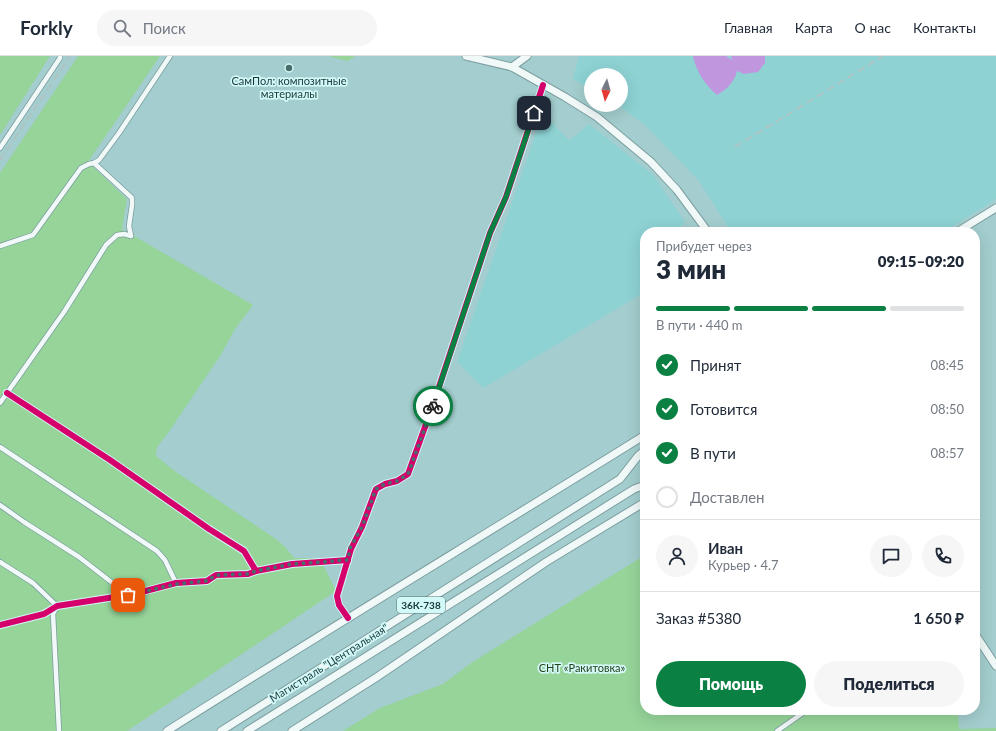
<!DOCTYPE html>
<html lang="ru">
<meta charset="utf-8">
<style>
body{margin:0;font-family:Lato,sans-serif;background:#f6f6f7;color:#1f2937;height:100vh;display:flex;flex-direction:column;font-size:15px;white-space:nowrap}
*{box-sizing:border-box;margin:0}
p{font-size:13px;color:#747a83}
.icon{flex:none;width:22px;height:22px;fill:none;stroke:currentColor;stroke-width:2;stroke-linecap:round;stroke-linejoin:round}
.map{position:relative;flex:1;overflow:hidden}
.panel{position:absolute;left:640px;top:171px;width:340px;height:488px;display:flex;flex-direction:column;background:#fff;border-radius:16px;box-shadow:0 4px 16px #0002}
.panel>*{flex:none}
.needle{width:26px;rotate:185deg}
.controls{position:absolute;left:584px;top:12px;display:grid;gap:8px}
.controls a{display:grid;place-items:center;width:44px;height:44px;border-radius:50%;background:#fff;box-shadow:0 4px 16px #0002;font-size:20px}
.pin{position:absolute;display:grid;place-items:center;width:34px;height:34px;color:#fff;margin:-17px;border-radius:8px;box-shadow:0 2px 6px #0006}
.courier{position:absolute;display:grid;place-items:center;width:40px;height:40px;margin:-20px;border:3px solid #0b8043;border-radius:50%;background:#fff;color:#222;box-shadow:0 1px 5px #0007}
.overview em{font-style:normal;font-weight:800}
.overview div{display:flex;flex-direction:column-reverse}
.overview{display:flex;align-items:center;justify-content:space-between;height:68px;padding:0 16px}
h1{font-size:26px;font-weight:800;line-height:30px}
.bar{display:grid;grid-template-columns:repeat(4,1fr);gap:6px 4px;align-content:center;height:48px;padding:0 16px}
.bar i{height:5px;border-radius:3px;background:#e0e1e3}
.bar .selected{background:#0b8043}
.bar p{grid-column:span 4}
.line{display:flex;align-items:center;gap:10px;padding:0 16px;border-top:1px solid #e0e1e3}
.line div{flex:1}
.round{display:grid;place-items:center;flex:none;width:42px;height:42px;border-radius:21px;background:#f6f6f7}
ol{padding:0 16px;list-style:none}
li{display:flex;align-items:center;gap:12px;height:44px}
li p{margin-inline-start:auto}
li .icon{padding:4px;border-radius:50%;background:#0b8043;color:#fff;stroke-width:4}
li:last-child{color:#747a83}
li i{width:22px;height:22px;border:2px solid #e0e1e3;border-radius:50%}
.button{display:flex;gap:8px;margin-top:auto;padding:8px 16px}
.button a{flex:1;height:46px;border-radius:24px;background:#0b8043;color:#fff;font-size:16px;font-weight:800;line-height:46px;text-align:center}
.button a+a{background:#f6f6f7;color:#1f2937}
header{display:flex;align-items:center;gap:24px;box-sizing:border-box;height:56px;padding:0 20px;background:#fff;border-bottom:1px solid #e0e1e3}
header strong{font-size:19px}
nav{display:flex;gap:22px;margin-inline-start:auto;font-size:14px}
.search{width:280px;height:36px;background:#f6f6f7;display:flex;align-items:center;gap:10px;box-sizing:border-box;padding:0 14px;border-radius:22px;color:#747a83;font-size:15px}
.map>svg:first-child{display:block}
.built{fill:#8ed2d4}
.green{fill:#96d499}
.water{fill:#c097de}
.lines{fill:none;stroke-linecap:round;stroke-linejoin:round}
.street-casing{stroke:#7c9e9f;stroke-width:6}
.secondary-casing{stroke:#7c9e9f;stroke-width:9}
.primary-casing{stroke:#7c9e9f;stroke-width:9}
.street{stroke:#f1f8f8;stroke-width:4.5}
.secondary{stroke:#f1f8f8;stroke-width:7}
.primary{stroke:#f1f8f8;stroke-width:7}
.rail{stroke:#b4c0c0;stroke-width:1.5;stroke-dasharray:8 4;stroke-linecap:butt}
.cycleway-casing{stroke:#d3f8f8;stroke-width:8}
.cycleway{stroke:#d6006c;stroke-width:6}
.done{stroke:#496d6d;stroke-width:4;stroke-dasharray:0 7.2}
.route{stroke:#0b8043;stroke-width:5}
.poi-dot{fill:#496d6d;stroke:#d3f8f8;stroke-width:1.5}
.labels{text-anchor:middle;stroke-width:3.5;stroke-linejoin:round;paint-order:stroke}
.shield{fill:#d3f8f8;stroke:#507272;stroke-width:1}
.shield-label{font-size:10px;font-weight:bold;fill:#183939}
.poi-label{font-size:11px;fill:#183939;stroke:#d3f8f8}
.street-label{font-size:11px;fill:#183939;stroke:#d3f8f8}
.park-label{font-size:11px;fill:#244218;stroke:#d3f8f8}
</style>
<header>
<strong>Forkly</strong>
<div class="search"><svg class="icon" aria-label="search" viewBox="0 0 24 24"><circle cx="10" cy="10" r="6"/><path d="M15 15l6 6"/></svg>Поиск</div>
<nav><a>Главная</a><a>Карта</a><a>О нас</a><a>Контакты</a></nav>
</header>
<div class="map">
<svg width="996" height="675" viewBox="0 0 996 675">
<rect width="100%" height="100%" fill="#a3cdce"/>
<!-- built -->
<g class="built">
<polygon points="579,0 996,0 996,143 943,176 731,176 699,125 646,70 618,49 621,49 621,19 591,19 591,33 573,23"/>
<polygon points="543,57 569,85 589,68 653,119 685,166 675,176 645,176 645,236 483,332 457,306"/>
</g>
<!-- green -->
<g class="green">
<polygon points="0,0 50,0 0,79"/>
<polygon points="78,0 160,0 88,106 127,143 122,173 253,249 235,273 220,300 168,377 157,391 156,400 176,416 276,483 285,491 294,502 320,502 336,535 127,675 0,675 0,117"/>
<polygon points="331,0 355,0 348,5 331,1"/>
<polygon points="645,499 645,654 958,654 959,673 996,672 996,675 343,675 380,652 443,628 471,607"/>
</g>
<!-- water -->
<path class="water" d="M693 0H726L732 4 731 0H765V7L758 16 744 18 737 15C734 27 727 33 717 39 705 29 696 15 693 0Z"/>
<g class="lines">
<defs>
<g id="street">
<polyline points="0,92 60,2 60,0"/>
<polyline points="131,180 129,170 132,149 132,142 94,107 99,104 119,77 170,0"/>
<polyline points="0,190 33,179 81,112 89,108 94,107"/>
<polyline points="7,337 110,404 209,473 244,495 256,515"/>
<polyline points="0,347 64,256 106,189 117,179 124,178 131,180"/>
<polyline points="0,391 157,495 165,504 176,527"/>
<polyline points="0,449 24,466 79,501 128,539"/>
<polyline points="0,506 33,527 57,550 53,558 59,675"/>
<polyline points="348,562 339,549 337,540 351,493 362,471 376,433 385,428 397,425 408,418 434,346 490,177 506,141 543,29"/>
<polyline points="0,569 44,558 57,550 134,538 176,527 207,525 216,519 248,518 256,515 292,508 348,504"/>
<polyline points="777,675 807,654"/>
</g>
<g id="secondary">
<polyline points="512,11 527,0"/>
<polyline points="957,176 996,152"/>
<path d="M167 675C325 575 486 478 645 379"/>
<polyline points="292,675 377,621 546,506 645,446"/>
</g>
<g id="primary">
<polyline points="466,0 512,11 565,41 597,61 651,106 677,134 708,176"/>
<polyline points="975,578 996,610"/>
<polyline points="221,675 620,423 638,400 645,394"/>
<polyline points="247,675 634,433 645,429"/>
</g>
</defs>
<!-- street casing -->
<use href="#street" class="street-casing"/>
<!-- secondary casing -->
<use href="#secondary" class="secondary-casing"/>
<!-- primary casing -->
<use href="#primary" class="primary-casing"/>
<!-- street -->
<use href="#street" class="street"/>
<!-- secondary -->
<use href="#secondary" class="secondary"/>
<!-- primary -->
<use href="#primary" class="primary"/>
<!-- rail -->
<g class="rail">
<polyline points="735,91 883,0"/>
<polyline points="0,104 70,0"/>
</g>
<defs>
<g id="cycleway">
<polyline points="7,337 110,404 209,473 244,495 256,515"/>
<polyline points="348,562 339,549 337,540 351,493 362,471 376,433 385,428 397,425 408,418 434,346 490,177 506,141 543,29"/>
<polyline points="0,569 44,558 57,550 134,538 176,527 207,525 216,519 248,518 256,515 292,508 348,504"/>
</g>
</defs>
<!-- cycleway casing -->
<use href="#cycleway" class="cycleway-casing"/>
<!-- cycleway -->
<use href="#cycleway" class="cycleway"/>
</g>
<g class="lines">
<!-- done -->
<polyline class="done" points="128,539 134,538 176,528 207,525 216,519 248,518 256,515 292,508 348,504 350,492 362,471 376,433 385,428 397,425 408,418 433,350"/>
<!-- route -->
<polyline class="route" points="433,350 490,177 506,141 534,57"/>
</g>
<!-- markers -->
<circle class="poi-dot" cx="289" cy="12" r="4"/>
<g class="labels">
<!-- shield labels -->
<rect class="shield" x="397" y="541" width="48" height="16" rx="3"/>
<g class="shield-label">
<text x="421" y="553">36К-738</text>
</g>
<!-- poi labels -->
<g class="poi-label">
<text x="289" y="29">СамПол: композитные<tspan x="289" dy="13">материалы</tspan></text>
</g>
<!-- street labels -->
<g class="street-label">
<text transform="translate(329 607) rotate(-32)" y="4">Магистраль "Центральная"</text>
</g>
<!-- park labels -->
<g class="park-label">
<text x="582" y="616">СНТ «Ракитовка»</text>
</g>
</g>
</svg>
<div class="controls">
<a><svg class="needle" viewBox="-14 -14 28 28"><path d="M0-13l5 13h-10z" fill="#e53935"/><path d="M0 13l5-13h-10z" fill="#747a83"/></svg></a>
</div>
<div class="pin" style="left:128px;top:539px;background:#ea580c"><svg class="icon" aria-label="bag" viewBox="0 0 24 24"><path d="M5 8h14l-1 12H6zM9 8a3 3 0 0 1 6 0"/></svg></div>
<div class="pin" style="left:534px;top:57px;background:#1f2937"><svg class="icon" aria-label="home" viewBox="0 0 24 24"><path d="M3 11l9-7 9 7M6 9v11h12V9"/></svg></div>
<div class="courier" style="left:433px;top:350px"><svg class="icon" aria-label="bike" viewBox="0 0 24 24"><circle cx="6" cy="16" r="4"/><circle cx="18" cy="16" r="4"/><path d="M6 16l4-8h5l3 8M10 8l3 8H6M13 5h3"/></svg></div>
<section class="panel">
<div class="overview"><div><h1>3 мин</h1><p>Прибудет через</p></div><em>09:15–09:20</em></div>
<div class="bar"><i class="selected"></i><i class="selected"></i><i class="selected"></i><i></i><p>В пути · 440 m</p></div>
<ol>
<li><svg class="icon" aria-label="check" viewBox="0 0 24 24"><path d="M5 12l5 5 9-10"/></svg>Принят<p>08:45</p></li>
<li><svg class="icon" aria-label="check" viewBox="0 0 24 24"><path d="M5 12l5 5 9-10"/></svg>Готовится<p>08:50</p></li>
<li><svg class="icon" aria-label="check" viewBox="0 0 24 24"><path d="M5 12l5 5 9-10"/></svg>В пути<p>08:57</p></li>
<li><i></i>Доставлен</li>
</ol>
<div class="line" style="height:72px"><a class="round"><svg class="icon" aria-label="person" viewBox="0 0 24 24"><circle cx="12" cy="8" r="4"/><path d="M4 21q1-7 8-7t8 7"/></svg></a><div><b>Иван</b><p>Курьер · 4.7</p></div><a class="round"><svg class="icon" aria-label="chat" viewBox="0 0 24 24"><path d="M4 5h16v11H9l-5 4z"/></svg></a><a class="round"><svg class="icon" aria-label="phone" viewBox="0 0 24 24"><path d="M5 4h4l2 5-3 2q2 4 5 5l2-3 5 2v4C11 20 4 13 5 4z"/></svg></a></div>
<div class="line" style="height:52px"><div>Заказ #5380</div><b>1 650 ₽</b></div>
<div class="button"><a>Помощь</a><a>Поделиться</a></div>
</section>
</div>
